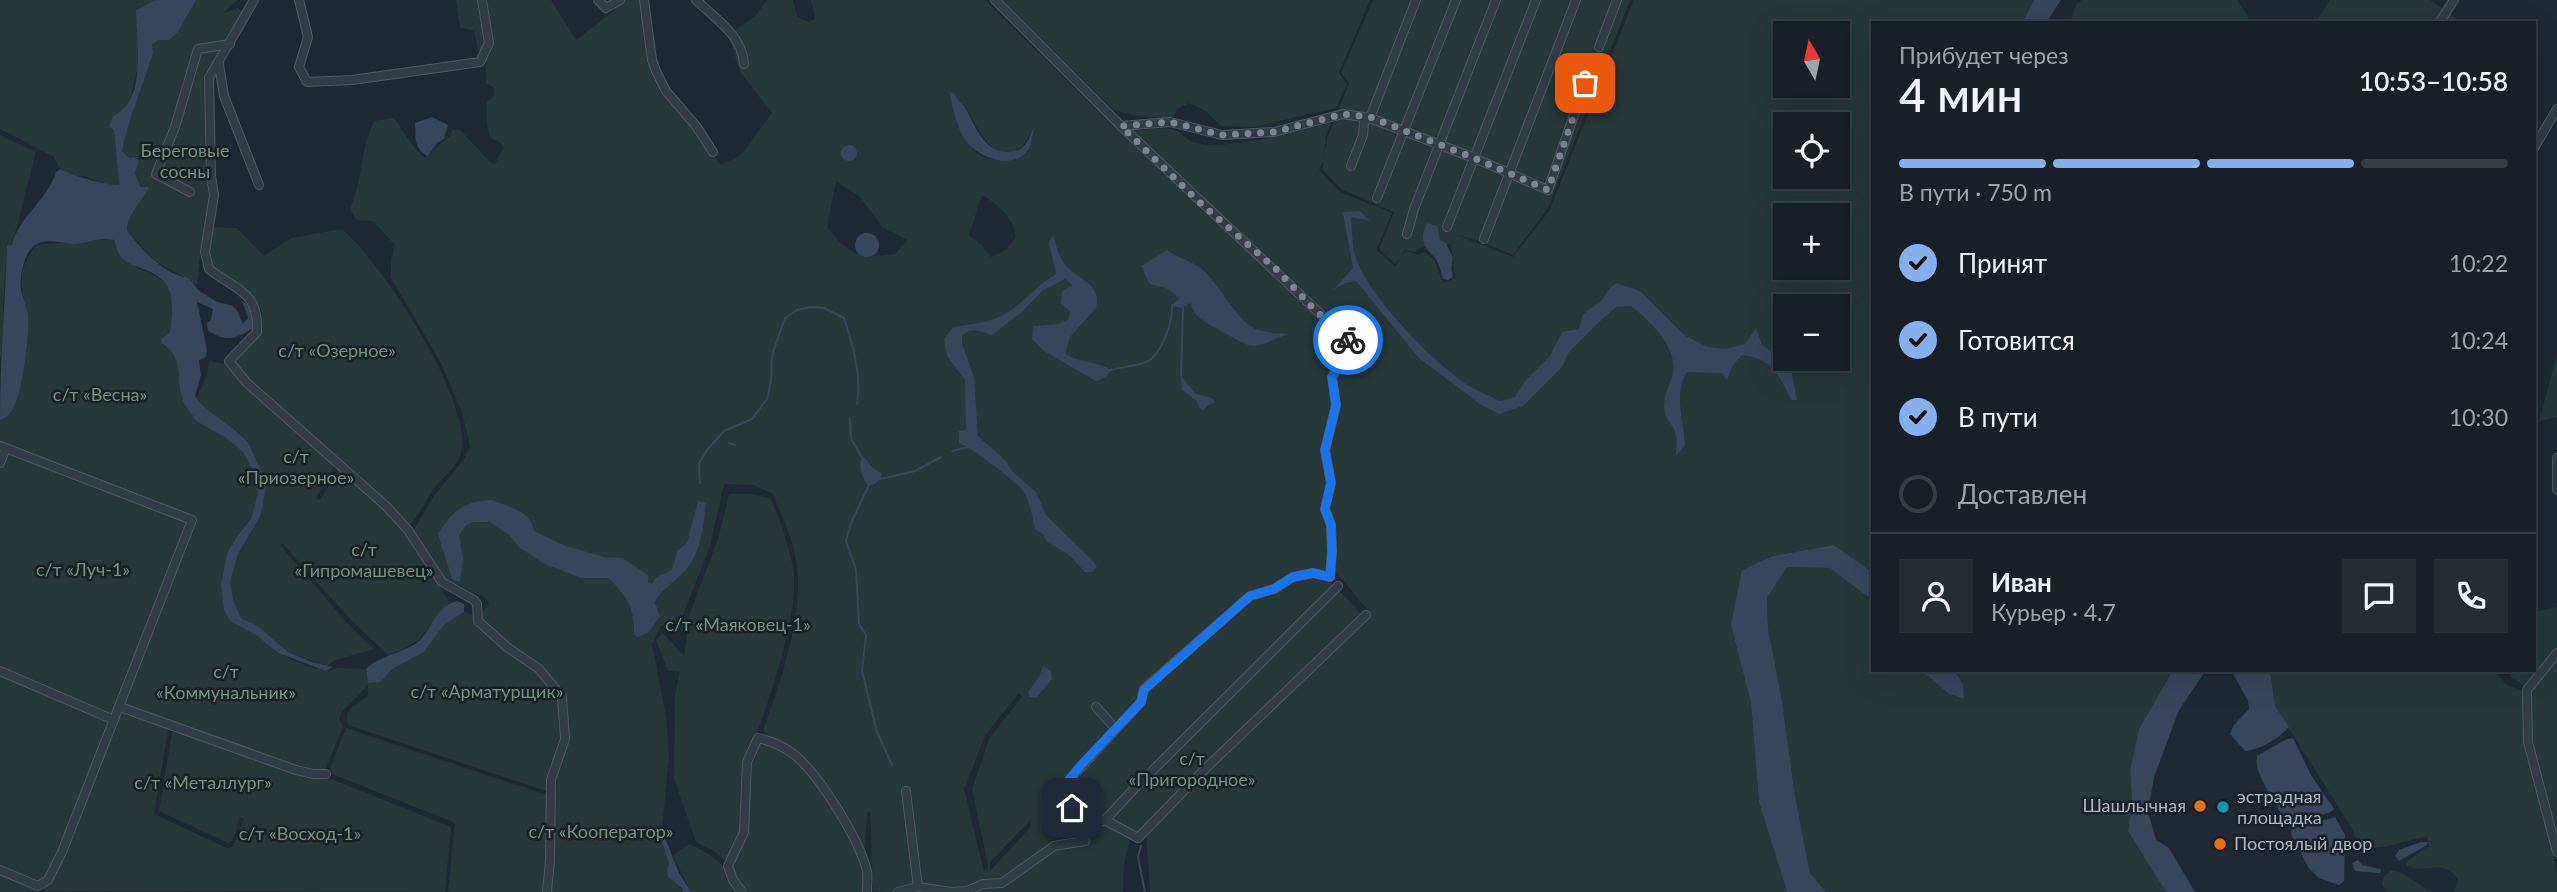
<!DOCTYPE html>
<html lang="ru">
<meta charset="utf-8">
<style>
body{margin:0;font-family:Lato,sans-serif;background:#252c32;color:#f1f3f6;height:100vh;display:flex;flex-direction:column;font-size:26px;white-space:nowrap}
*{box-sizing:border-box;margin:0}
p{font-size:23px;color:#9fa2a7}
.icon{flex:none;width:38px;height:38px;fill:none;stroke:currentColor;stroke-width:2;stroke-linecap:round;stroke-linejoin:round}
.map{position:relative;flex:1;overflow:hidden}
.details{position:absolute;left:1871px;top:21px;width:665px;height:651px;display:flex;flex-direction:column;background:#181f26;border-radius:0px;box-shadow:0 7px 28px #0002,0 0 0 2px #363d43}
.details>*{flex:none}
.needle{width:46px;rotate:351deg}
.controls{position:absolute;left:1773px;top:21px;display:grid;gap:14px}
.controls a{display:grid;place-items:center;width:77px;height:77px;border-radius:0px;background:#181f26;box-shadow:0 7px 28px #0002,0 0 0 2px #363d43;font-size:35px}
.pin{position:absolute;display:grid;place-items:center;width:60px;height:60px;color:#fff;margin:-30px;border-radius:14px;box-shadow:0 4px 10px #0006}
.courier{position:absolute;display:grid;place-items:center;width:70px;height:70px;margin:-35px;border:5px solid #1a73e8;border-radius:50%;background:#fff;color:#222;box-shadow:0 2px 9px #0007}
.head em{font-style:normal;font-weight:600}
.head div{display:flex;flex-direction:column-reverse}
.head{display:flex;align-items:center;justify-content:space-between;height:119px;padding:0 28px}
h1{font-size:46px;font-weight:600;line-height:52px}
.bar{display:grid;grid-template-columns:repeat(4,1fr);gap:10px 7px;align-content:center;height:84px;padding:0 28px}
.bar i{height:9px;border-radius:5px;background:#363d43}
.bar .selected{background:#86b0ed}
.bar p{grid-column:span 4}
.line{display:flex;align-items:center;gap:18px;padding:0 28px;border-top:2px solid #363d43}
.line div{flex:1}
.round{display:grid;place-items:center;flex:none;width:74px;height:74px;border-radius:0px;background:#252c32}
ol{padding:0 28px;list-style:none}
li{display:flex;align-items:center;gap:21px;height:77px}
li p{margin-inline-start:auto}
li .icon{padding:7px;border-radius:50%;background:#86b0ed;color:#111;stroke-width:4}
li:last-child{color:#9fa2a7}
li i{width:38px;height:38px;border:4px solid #363d43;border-radius:50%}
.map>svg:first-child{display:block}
.green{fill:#263838;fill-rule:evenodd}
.water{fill:#37465b}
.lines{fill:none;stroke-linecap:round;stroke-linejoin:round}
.stream{stroke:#37465b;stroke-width:2}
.minor-casing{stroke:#515862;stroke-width:10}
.minor{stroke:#333b44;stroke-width:8}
.done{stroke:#7c848f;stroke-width:7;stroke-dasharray:0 12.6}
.route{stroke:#1a73e8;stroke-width:9}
.food-dot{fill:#e8710a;stroke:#192028;stroke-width:2.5}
.culture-dot{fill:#0f9aa8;stroke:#192028;stroke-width:2.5}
.labels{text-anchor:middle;stroke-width:5;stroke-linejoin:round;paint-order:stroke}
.park-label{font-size:18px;fill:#709577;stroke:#192028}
.poi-label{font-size:18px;fill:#adb5c1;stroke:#192028;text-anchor:start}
</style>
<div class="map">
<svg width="2557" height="892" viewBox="0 0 2557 892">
<rect width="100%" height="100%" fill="#202933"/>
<!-- green -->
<g class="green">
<polygon points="0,0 155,0 136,10 140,58 130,101 114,130 119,185 109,186 87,177 69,174 60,169 53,156 0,129"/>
<path d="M196 0H237L223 13 238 8 244 13 205 78 212 193 205 219 210 221 200 256 197 285 154 260 127 230C127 215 142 202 148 187L140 188 129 159 122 152C129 118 143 86 153 53L151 44 158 40H169L178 32Z"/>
<path d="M456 0H551L576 40 615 10 609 0H645L646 51 659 87 721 165 741 155 772 113 740 72 729 38 690 0H697L734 31 756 16 767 0H793L797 17 808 22 815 19 811 0H985L1116 129C1136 135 1156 124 1175 130 1181 133 1187 140 1193 142 1220 153 1302 131 1332 122L1326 135 1324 156 1328 136 1349 83 1341 73 1373 0H1630L1548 208 1513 255 1482 242 1454 234 1513 257 1549 211 1634 0H2034L2022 23H1872V572L1834 545 1773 556 1731 625 1751 703 1759 802 1787 892H1150L1146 833 1130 838 1124 863 1123 892H883L873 890 870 811 867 812 862 892H691L673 856 689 844C714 855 722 862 736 885L740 882 731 867 743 833 727 862 714 851 696 842 674 779 675 694 680 672 668 671 656 640 663 633 684 656 690 613 718 539 729 494H750L771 499C779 517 793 557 794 576 797 621 770 696 755 739 808 760 820 786 846 834L853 831C837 804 823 775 799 755 787 745 771 743 763 730 780 684 800 625 798 576 797 549 783 517 772 493L753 485 724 484 710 546 683 615 661 626 652 644 666 716 669 757 661 839 675 880 683 892H448L455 823 332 774 330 769 346 728 553 797V779L568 740 566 702 561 703 563 738 552 765 546 791 348 725C343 710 356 703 368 697V684C359 697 345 704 339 718L343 727 324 772 313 773 124 705 194 520 0 444V420L10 414C17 389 26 364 28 339 30 299 8 281 36 245L111 239 116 243C119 276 174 266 174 304 174 313 171 323 170 332L161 339 162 343C184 359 176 372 181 396 184 406 192 411 196 421L226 438 243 452 252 469 258 493 251 519 238 535 227 553 221 584 239 626 256 635 278 653 307 666 326 671 339 668 366 669 368 682H381L391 670 424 652 444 625 464 612 480 617 489 603 486 598 442 577 413 531 434 496 464 459 470 446 462 412 440 361 391 278V261L395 245 373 221 356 220 350 208C363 180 360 150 374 121L394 118C404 131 412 148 425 158L450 136 452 130H460L490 162 495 164 504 147 498 141 490 138C487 126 486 114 487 102L493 97 494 88 486 83V63L478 51 474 30 460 28ZM1785 33H1838V86H1785ZM949 92 954 93C957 101 963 103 967 110 983 140 1007 180 1033 129L1028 150C1018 152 1001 160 991 159 962 154 955 115 949 92ZM1785 124H1838V177H1785ZM1323 161V170L1341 189 1394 212 1379 249 1395 264 1400 259 1396 267 1376 250 1392 213 1340 192 1319 170ZM836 181 860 197 883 228 908 240 895 254C858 259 850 256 827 227ZM982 195C1000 206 1012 216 1016 237L1005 251 991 257 982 245 969 235ZM1785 215H1838V268H1785ZM1453 238 1450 246C1456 257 1451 267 1456 278L1443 283 1434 259 1424 252 1419 255 1405 251 1401 257 1404 250 1415 252 1420 248 1450 244ZM1785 306H1838V359H1785ZM1335 571 1367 609 1369 619 1329 655 1362 615 1328 579ZM1019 693 1022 697 990 737 972 789 988 866 984 872 964 789 986 734ZM1031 820 1030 828 990 871V862Z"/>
<polygon points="1002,0 1370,0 1339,73 1347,84 1336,108 1254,127 1221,126 1206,111 1189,103 1177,109 1173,118 1136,116 1114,110"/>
<polygon points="2082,0 2237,0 2252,23 2070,23 2076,4"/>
<polygon points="2330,0 2430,0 2463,23 2315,23"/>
<polygon points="0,135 36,152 12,245 7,247 3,303 4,338 0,358"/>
<path d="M212 227 237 228 264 256 291 238 342 229C382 263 468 395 462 447 462 449 460 457 459 458 453 470 440 480 432 491 424 503 419 516 408 526L248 382 232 361 258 336 262 312 253 297 210 266 207 256Z"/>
<polygon points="2557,355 2557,417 2539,421"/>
<polygon points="209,361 225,364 243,384 336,463 316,498 320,500 340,467 406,531 449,602 419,640 389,656 351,620 282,543 280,545 347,623 374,649 335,660 328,665 321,664 288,652 259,627 241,618 233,599 230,582 238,554 260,517 267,482 248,442 231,427 204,407 197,398 206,377"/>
<polygon points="6,450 164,512 188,524 113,716 0,668 0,467"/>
<polygon points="1787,567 1830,568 1872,600 1872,670 1921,670 1949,694 1963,699 1963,684 1954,670 2173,670 2139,729 2130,770 2132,802 2128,831 2166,892 1826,892 1810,873 1795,796 1782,701 1768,628 1767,598"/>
<polygon points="2557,607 2557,647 2525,686 2512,678 2508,670 2534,670 2534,612"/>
<path d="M2557 660V846L2536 772 2539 769C2535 752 2525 706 2532 691 2537 680 2549 669 2557 660Z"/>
<path d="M2270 670H2494L2506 684 2524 692 2525 744 2557 873V892H2454L2458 879C2442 857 2427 875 2407 866L2406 862 2429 846 2427 837C2405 839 2382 852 2360 846L2351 827 2275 706Z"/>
<polygon points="0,674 110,720 79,802 46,879 41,881 0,867"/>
<polygon points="120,709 169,725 154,814 227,848 233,847 244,818 240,817 233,840 228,843 159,811 173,727 313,777 329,778 451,827 445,892 44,891 64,852"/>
<polygon points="2392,870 2404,874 2431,892 2389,892 2382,885 2384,876"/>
<polygon points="0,872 36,887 39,892 0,892"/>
</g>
<!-- water -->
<g class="water">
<path d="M155 0H196L178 32 169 40H158L152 44 153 53C143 86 129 117 122 151L129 158 134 157 139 162 135 173 140 187H149C142 202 127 215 127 230 142 250 164 275 189 278L198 290 217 302 231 305 237 310 243 324 248 318 242 301 247 304 255 319 253 328C233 340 228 342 208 331L207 323 211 320 213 309 197 302 207 350 206 357 199 360 201 375 195 396 204 407 231 427 248 442 267 483 260 517 238 554 230 582 233 599 241 618 259 627 288 652 312 662 333 667 326 671 278 653 256 635 230 621 224 610 221 584 227 553 238 535 251 519 258 493 252 469 243 452 226 438 196 421C192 412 184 407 182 398 175 374 185 360 162 343L161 339 170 332C173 306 177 283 148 271 140 267 130 266 123 259 117 254 117 247 114 240 101 236 85 244 72 244 61 243 44 238 35 245 24 252 19 278 21 290 23 298 27 307 28 316 30 334 22 402 9 415 7 417 3 419 0 420 0 362 5 305 7 246L12 245C19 216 47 201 56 172L60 169C70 175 108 186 119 185L114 130 109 126 113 116C148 101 136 40 136 10Z"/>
<polygon points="2034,0 2061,0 2046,23 2022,23"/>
<path d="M949 92 954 93C957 101 963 103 967 111 976 128 985 152 1008 152 1014 152 1019 151 1024 146 1028 142 1031 133 1034 126 1033 134 1032 141 1029 148 1016 171 981 159 967 143 957 130 953 108 949 92Z"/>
<path d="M432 117 448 125 444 139 437 143 428 156C413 149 416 137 415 123Z"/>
<circle cx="849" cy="153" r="8"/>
<path d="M1360 211 1370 221 1351 217C1352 229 1352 243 1355 255 1366 294 1436 366 1471 387 1480 392 1490 396 1500 401L1515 397 1525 381 1550 356 1562 332 1579 329 1583 314 1602 300 1609 289 1617 283 1640 291 1684 335 1707 347 1726 349 1745 344 1756 328 1762 345 1790 364 1797 400H1791C1779 375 1772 358 1742 355L1732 366 1727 381 1722 373 1687 372C1673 394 1684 421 1685 446L1676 456C1676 449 1678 436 1674 429 1669 420 1664 417 1664 405 1665 393 1670 384 1673 373 1678 347 1649 320 1631 306L1616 307 1597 324 1569 352 1562 367 1523 406 1499 414 1480 404 1419 358 1356 281 1345 283 1333 290 1353 268 1343 212Z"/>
<path d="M1427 223 1437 226 1440 240 1446 243 1453 258 1451 269 1453 277 1448 280 1443 279C1441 272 1439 262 1434 257 1424 246 1419 240 1427 223Z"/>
<circle cx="867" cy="245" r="12"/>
<path d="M1053 235C1056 243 1058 255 1063 262 1074 279 1103 282 1096 308L1070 337 1065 354C1081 363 1100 362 1111 370L1106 377 1096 381 1044 351 1032 339 1033 326 1058 324 1069 319 1070 311 1061 304 1062 291 1072 285 1065 279 1043 290 1022 312 992 335C981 331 972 327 962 335V344L974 377 978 436 1005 460 1013 472 1036 492 1046 515 1094 562 1097 567 1092 572H1085L1068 554 1046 541 1043 534 1035 529C1034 521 1028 498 1024 492 1015 480 972 448 959 443V431L966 430 965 380 947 356 944 339 953 327C967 325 984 323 997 318 1020 308 1035 286 1056 274L1049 243Z"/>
<path d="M1167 250C1179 259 1194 261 1205 272 1220 286 1237 321 1256 329 1264 333 1279 333 1288 334 1278 337 1263 346 1252 346 1246 346 1204 322 1199 317 1194 313 1192 308 1190 303L1183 307 1172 305 1180 298 1166 288 1150 284 1141 266Z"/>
<polygon points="1181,376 1196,394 1212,398 1215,402 1207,406 1204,410 1199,408 1196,400 1182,390"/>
<path d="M863 456 873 468 881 473V478L875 484 868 486C863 478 856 464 863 456Z"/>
<path d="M492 500C510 508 530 509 534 531L566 546 604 557 622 558 648 575V582L652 584 656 577 672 570 677 551 687 543 698 501 706 503C703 529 701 556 681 575 671 585 660 590 655 603L660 616 648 633 638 637 634 635C635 608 627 597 609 578H581L545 564 520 548 508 534 490 522H474L466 525 459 535 463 559 460 582 452 579 438 534C453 510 464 501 492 500Z"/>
<polygon points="1834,545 1872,572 1872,600 1830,568 1787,567 1767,598 1768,628 1782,701 1795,796 1810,873 1826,892 1787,892 1759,802 1751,703 1731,625 1742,570 1773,556"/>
<path d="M457 601 464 604V612L444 625 424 652 391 670 381 682 368 683 366 669C380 655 406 653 420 640 433 627 437 605 457 601Z"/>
<polygon points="1043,666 1051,671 1052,679 1036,698 1030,697 1028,692 1039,677"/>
<polygon points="1921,670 1954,670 1963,684 1964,699 1949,694"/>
<polygon points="2173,670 2206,670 2179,710 2154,777 2149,806 2143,809 2144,814 2149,815 2156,840 2169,848 2195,892 2166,892 2128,831 2132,802 2130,770 2139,729"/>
<path d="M2231 670H2270L2275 706 2289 727C2279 738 2261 750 2245 751L2230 734 2233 726 2249 709 2248 701Z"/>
<path d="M2293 738 2311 775 2334 809 2329 813 2288 823 2284 822C2279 802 2253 777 2257 756L2287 739Z"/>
<polygon points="2335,817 2345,835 2344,881 2339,885 2319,878 2308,867 2291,834 2292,829"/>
<polygon points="664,835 679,873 691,892 683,892 682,888 668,877 667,869 669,864 661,839"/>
<polygon points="2421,842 2427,842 2427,845 2399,861 2395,856 2399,850"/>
<polygon points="2358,860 2362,865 2381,869 2380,873 2355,871 2352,863"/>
</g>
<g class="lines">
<!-- stream -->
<g class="stream">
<path d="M1111 370C1122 367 1134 366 1144 363 1161 358 1173 321 1172 305L1183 307 1181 376"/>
<polyline points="850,418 851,438 862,458"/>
<polyline points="729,443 735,445"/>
<polyline points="952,451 969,447"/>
<polyline points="880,479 915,471 941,457"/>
<path d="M700 483 699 463 707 450 724 431 752 419 767 399 771 381 772 355 785 318 797 310 810 307 824 308 844 318C853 345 862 376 857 404"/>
<polyline points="869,485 851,523 846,541 856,569 859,624 866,635 862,671 877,732 892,765"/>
<polyline points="1141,846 1138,857 1145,892"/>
</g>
<defs>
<g id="minor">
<path d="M254 0 209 78 211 175 214 195 205 252 209 269C237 291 259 291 257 332L229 361 246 382 386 506 408 530 442 582 474 600 477 604 478 621 507 647 539 669 562 697 565 739 551 780 550 860 547 892"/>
<polyline points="299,0 308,37 299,67 307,82 352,80 480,62 489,43 482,0"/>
<polyline points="598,0 606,8 620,0"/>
<polyline points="644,0 652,60 656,71 666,91 696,126 713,152"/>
<path d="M696 0C716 19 742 35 744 64"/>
<polyline points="995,0 1121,126 1170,122 1222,135 1274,132 1343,114 1370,118 1474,158 1548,190 1585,83"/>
<polyline points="2439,23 2454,0"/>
<polyline points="1599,47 1617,0"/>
<polyline points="219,64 224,96 259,185"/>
<polyline points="2534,148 2557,109"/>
<polyline points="1351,166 1363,135 1364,122 1370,118 1416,0"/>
<polyline points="190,192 156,174 175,127 198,49 230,44"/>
<polyline points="1377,198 1456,0"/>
<polyline points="1447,227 1536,0"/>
<polyline points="1407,234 1414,209 1496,0"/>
<polyline points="1484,239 1576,0"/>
<polyline points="0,446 192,520 62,852 48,880 38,886 0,870"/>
<polyline points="2557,458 2557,490"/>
<polyline points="0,463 6,448"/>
<polyline points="2557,653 2527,690 2528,742 2557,852"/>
<polyline points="0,671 114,720"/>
<polyline points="120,707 296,770 313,774 326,774"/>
<polyline points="1096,707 1116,729 1141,702 1144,689 1250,596 1274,589 1293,577 1313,573 1330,577 1332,551 1331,525 1325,509 1331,483 1325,450 1336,405 1332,377 1348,353 1348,340 1121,126"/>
<polyline points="906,791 918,887"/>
<polyline points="1080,820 1095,824 1105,820 1138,838 1205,769 1366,615"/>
<polyline points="1105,820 1132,791 1338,586"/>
<path d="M742 892 733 880 728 866 744 832 747 762 758 738C771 741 781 745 792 753 818 772 859 839 867 871 868 877 867 885 867 892"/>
<path d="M898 892 918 887 951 892 967 891 983 884 1002 883 1054 846 1085 841C1080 818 1068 805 1069 780L1116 729"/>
</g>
</defs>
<!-- minor casing -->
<use href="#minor" class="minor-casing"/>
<!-- minor -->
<use href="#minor" class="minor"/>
</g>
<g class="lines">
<!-- done -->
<polyline class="done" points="1348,340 1312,307 1276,269 1198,201 1121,126 1170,122 1222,135 1274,132 1343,114 1370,117 1474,158 1548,190 1585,83"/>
<!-- route -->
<polyline class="route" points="1072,808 1069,780 1081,765 1141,702 1144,690 1250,596 1274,589 1293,577 1313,573 1330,577 1332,551 1331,525 1325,509 1331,483 1325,450 1336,405 1332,377 1348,353 1348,340"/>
</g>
<!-- markers -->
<g class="food-dot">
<circle cx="2200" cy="806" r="7"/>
<circle cx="2220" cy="844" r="7"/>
</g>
<circle class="culture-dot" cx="2223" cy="807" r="7"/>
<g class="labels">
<!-- park labels -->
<g class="park-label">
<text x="185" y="157">Береговые<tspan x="185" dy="21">сосны</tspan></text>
<text x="337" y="357">с/т «Озерное»</text>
<text x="100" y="401">с/т «Весна»</text>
<text x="296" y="463">с/т<tspan x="296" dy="21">«Приозерное»</tspan></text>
<text x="364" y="556">с/т<tspan x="364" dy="21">«Гипромашевец»</tspan></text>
<text x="83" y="576">с/т «Луч-1»</text>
<text x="738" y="631">с/т «Маяковец-1»</text>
<text x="226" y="678">с/т<tspan x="226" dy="21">«Коммунальник»</tspan></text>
<text x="487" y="698">с/т «Арматурщик»</text>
<text x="1192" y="765">с/т<tspan x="1192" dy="21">«Пригородное»</tspan></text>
<text x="203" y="789">с/т «Металлург»</text>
<text x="601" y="838">с/т «Кооператор»</text>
<text x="300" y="840">с/т «Восход-1»</text>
</g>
<!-- poi labels -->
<g class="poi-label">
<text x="2237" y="803">эстрадная<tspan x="2237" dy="21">площадка</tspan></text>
<text x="2186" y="812" text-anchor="end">Шашлычная</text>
<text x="2234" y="850">Постоялый двор</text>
</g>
</g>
</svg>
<div class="controls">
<a><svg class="needle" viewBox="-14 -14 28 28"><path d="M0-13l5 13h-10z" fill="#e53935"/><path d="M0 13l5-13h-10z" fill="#9fa2a7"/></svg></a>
<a><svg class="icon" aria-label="locate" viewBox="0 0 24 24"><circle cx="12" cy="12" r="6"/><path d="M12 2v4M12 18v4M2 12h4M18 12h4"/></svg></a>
<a>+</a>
<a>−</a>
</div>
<div class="pin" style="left:1585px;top:83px;background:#ea580c"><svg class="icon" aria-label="bag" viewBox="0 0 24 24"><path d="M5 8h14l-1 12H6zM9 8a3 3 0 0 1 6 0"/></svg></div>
<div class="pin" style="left:1072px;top:808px;background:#1f2937"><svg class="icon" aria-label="home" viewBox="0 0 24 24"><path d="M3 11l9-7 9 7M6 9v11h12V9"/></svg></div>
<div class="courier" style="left:1348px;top:340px"><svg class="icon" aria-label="bike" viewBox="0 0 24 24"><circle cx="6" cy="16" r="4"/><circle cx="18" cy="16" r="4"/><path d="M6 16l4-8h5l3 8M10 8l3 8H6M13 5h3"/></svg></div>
<section class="details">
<div class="head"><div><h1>4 мин</h1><p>Прибудет через</p></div><em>10:53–10:58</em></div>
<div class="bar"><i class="selected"></i><i class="selected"></i><i class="selected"></i><i></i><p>В пути · 750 m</p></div>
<ol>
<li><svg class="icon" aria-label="check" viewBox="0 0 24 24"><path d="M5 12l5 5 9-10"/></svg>Принят<p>10:22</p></li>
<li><svg class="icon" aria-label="check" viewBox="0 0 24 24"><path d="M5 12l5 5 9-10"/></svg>Готовится<p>10:24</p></li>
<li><svg class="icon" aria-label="check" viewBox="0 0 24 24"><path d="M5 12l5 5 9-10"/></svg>В пути<p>10:30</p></li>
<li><i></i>Доставлен</li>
</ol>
<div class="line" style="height:126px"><a class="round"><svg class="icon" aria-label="person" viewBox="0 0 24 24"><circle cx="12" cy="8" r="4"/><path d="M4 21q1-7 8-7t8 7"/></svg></a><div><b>Иван</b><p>Курьер · 4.7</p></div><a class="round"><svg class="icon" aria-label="chat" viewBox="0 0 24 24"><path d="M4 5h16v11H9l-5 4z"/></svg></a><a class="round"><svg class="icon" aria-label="phone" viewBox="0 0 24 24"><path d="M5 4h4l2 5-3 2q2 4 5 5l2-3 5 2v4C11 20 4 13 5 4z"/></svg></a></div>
</section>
</div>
